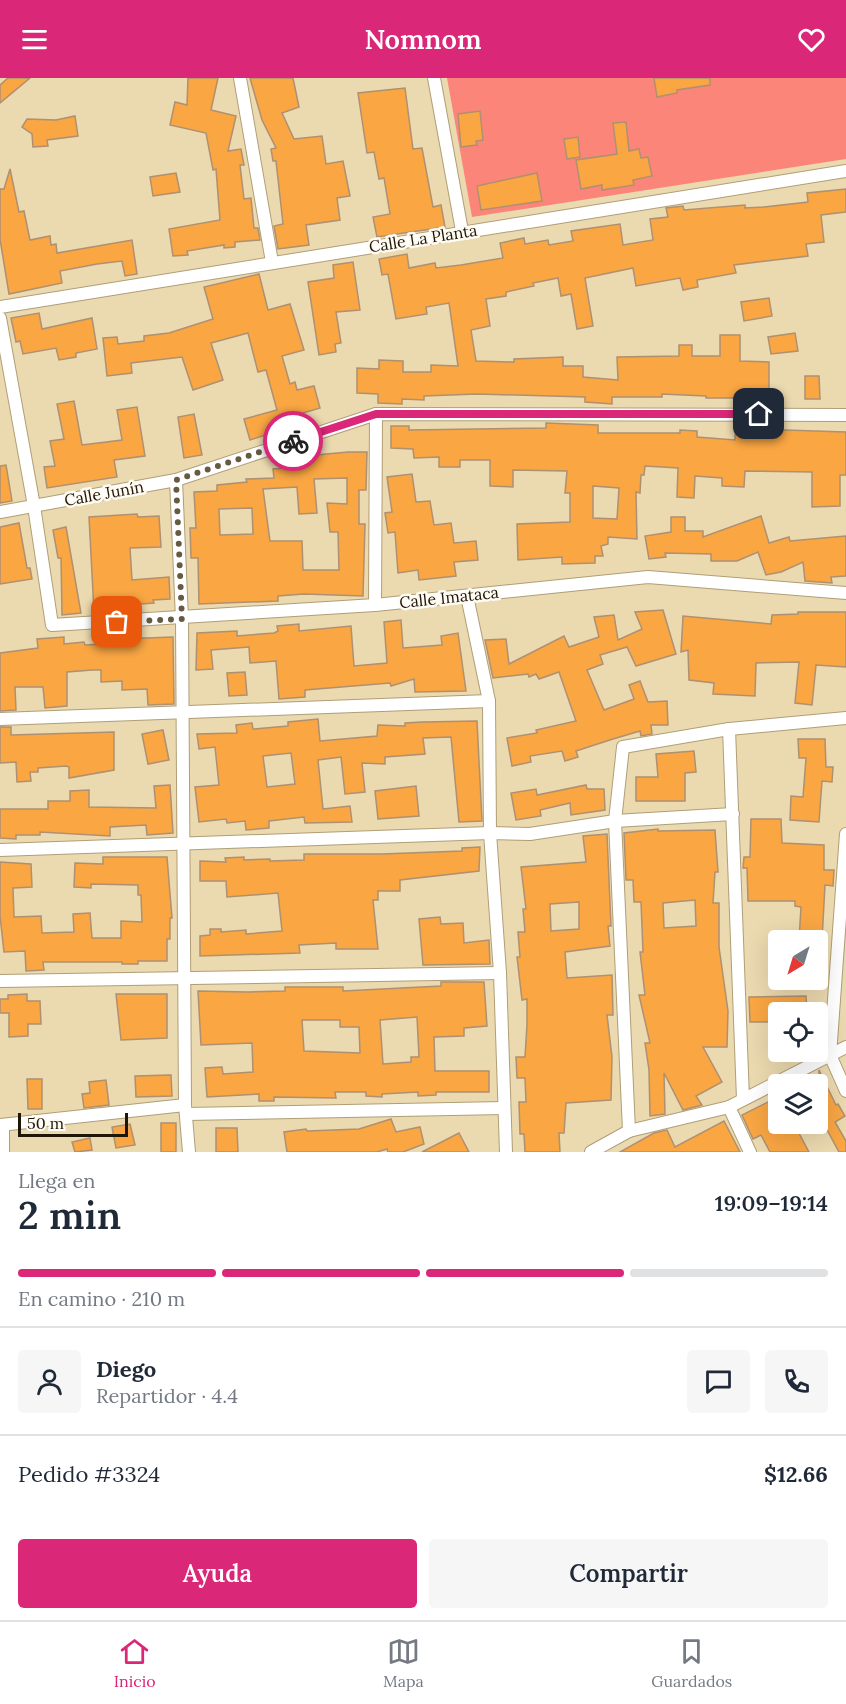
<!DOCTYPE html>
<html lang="es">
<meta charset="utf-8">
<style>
body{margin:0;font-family:Lora,serif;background:#f6f6f7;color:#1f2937;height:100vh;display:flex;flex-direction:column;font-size:22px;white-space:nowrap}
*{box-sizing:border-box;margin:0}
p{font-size:20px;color:#747a83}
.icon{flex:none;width:33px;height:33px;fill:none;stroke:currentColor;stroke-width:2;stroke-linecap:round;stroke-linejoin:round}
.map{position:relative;height:1074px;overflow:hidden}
.sheet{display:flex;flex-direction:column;background:#fff;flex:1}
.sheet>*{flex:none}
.needle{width:39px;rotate:218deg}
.controls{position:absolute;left:768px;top:852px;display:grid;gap:12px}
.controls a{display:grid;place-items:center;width:60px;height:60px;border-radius:6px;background:#fff;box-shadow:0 6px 24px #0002;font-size:30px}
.scale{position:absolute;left:18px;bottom:15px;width:110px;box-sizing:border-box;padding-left:6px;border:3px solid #1e1708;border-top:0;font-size:16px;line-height:21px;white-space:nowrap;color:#1e1708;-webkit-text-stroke:4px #fffbf3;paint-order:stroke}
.pin{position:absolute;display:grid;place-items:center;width:51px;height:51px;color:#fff;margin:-26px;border-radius:12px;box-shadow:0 3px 9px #0006}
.courier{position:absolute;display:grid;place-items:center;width:60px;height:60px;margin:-30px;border:4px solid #db2777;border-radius:50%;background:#fff;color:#222;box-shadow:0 2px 8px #0007}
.head em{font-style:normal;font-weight:600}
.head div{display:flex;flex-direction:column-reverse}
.head{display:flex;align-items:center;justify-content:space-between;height:102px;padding:0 18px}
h1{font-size:39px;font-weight:600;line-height:45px}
.bar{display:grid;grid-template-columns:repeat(4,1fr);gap:9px 6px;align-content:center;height:72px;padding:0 18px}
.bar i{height:8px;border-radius:4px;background:#e0e1e3}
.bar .selected{background:#db2777}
.bar p{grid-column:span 4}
.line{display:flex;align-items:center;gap:15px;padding:0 18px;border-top:2px solid #e0e1e3}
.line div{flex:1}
.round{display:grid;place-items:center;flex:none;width:63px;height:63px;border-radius:6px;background:#f6f6f7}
.action{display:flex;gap:12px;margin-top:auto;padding:12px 18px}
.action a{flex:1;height:69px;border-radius:6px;background:#db2777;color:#fff;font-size:24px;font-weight:600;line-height:69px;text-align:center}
.action a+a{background:#f6f6f7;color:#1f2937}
header{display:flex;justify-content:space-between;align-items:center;height:78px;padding:0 18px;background:#db2777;color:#fff;font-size:27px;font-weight:600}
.menu{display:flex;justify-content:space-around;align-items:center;height:84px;border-top:2px solid #e0e1e3;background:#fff;font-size:16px;color:#747a83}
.menu a{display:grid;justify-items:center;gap:3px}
.menu .selected{color:#db2777}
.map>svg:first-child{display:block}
.forest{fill:#fc8579}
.building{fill:#f9a643;stroke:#af9071;stroke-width:1.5;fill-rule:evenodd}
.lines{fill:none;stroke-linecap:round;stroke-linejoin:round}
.street-casing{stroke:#b09e77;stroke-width:14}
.street{stroke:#fff;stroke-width:12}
.done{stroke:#665b42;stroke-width:6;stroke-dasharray:0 10.8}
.route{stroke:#db2777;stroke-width:8}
.labels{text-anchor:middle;stroke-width:5;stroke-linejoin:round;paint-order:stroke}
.street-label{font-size:16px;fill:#1e1708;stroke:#fffbf3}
</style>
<header><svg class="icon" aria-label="menu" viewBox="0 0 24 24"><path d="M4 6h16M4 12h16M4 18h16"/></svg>Nomnom<svg class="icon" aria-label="heart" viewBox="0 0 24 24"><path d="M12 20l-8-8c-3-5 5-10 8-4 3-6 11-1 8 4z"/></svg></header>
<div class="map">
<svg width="846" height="1074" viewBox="0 0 846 1074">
<rect width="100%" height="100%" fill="#ebd9af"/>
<!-- forest -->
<polygon class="forest" points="447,0 846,0 846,81 472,139"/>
<!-- building -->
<g class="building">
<polygon points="8,0 30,0 0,25 0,7"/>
<polygon points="188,0 218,0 211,32 236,38 228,73 241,71 244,87 240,87 244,121 251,120 254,150 258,150 260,162 235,164 235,169 224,170 224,167 187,173 188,177 173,178 169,151 220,142 216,91 213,92 206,55 170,47 175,24 187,27"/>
<polygon points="250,0 293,0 299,29 282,35 294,61 322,58 326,86 343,83 350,118 337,120 340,142 306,147 309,167 278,171 274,148 283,146 276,83 273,83 271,71 276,70 262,42"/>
<polygon points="654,0 710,0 710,7 677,12 677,15 657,19"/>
<polygon points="405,10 413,71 422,70 433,129 441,127 445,149 377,159 373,139 390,136 384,100 379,101 374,74 367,75 358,15"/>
<polygon points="480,33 483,62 476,63 477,67 461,69 458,36"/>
<polygon points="75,38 78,58 47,62 48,68 33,69 32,56 22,49 27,41 56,42"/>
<polygon points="626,44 629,73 639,71 641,80 648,79 652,98 633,102 634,107 602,112 602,107 581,111 576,82 617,76 613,45"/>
<polygon points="578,59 580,79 567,81 564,61"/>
<polygon points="10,91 19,134 24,133 30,162 50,158 51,167 56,166 57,175 132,162 137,196 125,198 122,183 97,186 60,193 62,205 9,216 0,161 0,111 4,111"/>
<polygon points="176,95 180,114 153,118 150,99"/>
<polygon points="537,95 542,123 481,132 477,108"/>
<polygon points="846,111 846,134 821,137 824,164 806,166 808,178 734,187 736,195 697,202 698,209 683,212 680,200 636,208 633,190 585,200 593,248 577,251 571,216 561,218 558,200 533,205 534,208 506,214 506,218 486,221 490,248 471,252 476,283 514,284 514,281 563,279 563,288 583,288 583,299 618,302 617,279 679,278 679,267 692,267 692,278 720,278 720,257 740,257 740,283 769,284 769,320 706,320 706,318 662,316 662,319 612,319 612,326 585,324 585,319 477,316 424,318 424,322 402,321 402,326 378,325 378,316 357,315 357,290 379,291 379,282 403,283 403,294 431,294 431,287 458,288 449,225 426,229 427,236 396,241 388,196 382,197 379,181 407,176 409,190 435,185 436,190 461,187 503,180 500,165 524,160 525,166 548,162 549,167 573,163 571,153 620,146 623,167 653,162 650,141 668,139 666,130 683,128 684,132 745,127 745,130 764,129 808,124 807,115"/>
<polygon points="353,184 360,232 336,234 341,265 335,266 336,274 319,277 308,204 334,200 333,187"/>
<polygon points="259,196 268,232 290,226 304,272 282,278 290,306 295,304 297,312 314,308 320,330 303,335 306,344 250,362 244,341 277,332 266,292 258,294 248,255 211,265 223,302 193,312 182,279 131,285 132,295 107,298 103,260 117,259 118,266 144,263 144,258 169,255 213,241 204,209"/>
<polygon points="769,220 772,238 744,243 741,224"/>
<polygon points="39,235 42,251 92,240 97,271 76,275 76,279 59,282 56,270 23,276 20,263 16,264 11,240"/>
<polygon points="795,255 798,273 771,276 768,259"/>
<polygon points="805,298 819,298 820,321 805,321"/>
<polygon points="74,323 82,367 122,362 117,332 137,329 145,378 114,382 117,399 47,410 44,389 55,388 50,363 64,361 57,326"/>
<polygon points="194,336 202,377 184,380 178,339"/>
<path d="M546 345 598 347V355H680V352L697 353V359L735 362V357L755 355V351L846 354V397H840V428L812 429V394L745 393 744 409 722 408V400L695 398 694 420 677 419 678 390 645 388 644 397H641L640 415 636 414 637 461 608 459V466L601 468 603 478H595V485L562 486V479L518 482 517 446 570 444V415H565L567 393 513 392V409L490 408V382H460V389H439V379L414 380 413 371 391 370V348H409V352L546 350ZM593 408 619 410 617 441 593 440Z"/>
<path d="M348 374H367L366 412H359V446H365L363 518 304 516 278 518V523L199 526 198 480H191L190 450H196L194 414 217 413V407L247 404 246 401 274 400 273 391 295 389 294 379ZM347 400V426L327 425 330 454H338L339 492H303L302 463H270L263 411 297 409 299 436 317 435 314 401ZM252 430 253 456 220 457 219 431Z"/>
<polygon points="6,387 12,423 0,425 0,388"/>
<polygon points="412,396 416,424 430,423 434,447 451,445 454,465 476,463 478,482 454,484 456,498 419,502 418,492 398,495 395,454 388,455 385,435 392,434 387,399"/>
<polygon points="137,436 138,439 159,438 161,469 130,470 132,502 169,499 170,521 153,522 154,525 114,528 114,533 94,534 89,439"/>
<polygon points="761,438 769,465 789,459 790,463 846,458 846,498 831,499 832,505 805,503 803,484 781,494 766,497 758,474 737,483 711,483 711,476 665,475 666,479 649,481 645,458 671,454 671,439 685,439 685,453 703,453 703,459"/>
<polygon points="19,445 27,490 30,490 32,501 0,506 0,449"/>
<polygon points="66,449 81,535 62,537 61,480 58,480 53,452"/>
<polygon points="663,532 676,576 636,588 627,569 600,577 603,586 587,592 604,632 634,621 629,607 640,603 648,624 667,623 668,647 651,647 652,656 641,658 640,653 613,661 576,673 578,679 565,683 562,673 530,678 531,684 512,688 507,660 537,655 536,652 576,643 559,594 539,601 536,596 529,599 528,596 493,600 485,562 506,561 509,586 564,558 569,569 599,559 594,539 614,537 618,562 642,551 635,534"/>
<polygon points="798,534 846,534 846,589 816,587 812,627 795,625 799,584 756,585 755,618 713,616 714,605 689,602 688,572 681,574 683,538 771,546 772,537 798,536"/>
<polygon points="401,542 403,570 442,567 441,558 458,555 466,613 415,614 414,601 391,608 390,605 305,612 305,619 279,621 276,583 250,585 249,569 211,572 213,591 196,592 197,555 237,553 237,558 274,555 278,553 277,548 299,546 299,553 351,548 354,588 387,585 384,544"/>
<polygon points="64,559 64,566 84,564 85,567 119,565 119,561 173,559 174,626 148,627 147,611 122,612 122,603 101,604 101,592 92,592 67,594 67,628 45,630 43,609 15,609 16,632 0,633 0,575 38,570 37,561"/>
<polygon points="245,594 247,617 229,618 227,595"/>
<path d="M318 641 320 663 377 658 378 647 405 648V645L422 644 477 643 482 743 459 744 451 659 423 660 425 676 385 679V686L362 685 365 714 345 716 341 679 318 682 323 731 350 728 352 744 305 745 304 739 269 743V750L246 752 245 743 227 745 226 741 199 744 195 709 219 707 215 669 199 671 197 656 237 655 236 647 252 645 253 651 288 648V644ZM291 675 295 706 267 709 263 678Z"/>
<polygon points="0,649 11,649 11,657 114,654 114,692 69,700 69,689 66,688 38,690 38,694 30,694 31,703 17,704 16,684 0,685"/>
<polygon points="163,652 169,682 148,686 142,656"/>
<polygon points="798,661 825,661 826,689 833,689 832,704 822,703 819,744 790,742 791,718 803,719 806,680 799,680"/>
<polygon points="694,673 696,694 685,695 685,723 636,723 636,699 658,699 656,676"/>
<polygon points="170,707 173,755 147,757 146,747 110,749 110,758 40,754 40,757 16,757 16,761 0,760 0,731 48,731 48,723 70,723 70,713 89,712 89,729 156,730 154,708"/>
<polygon points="586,707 587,711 604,711 605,732 571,737 570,725 540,732 541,738 516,742 511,715 536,711 537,717"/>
<polygon points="416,708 419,738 378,741 375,713"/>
<polygon points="751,741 781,741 782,765 824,767 824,792 834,792 833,808 825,807 822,862 799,862 801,829 795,828 795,823 748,823 747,790 743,790 744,779 750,779"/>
<path d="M658 751V753L715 752 718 794H715L713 825H719V869L728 933 727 969H703L722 1004 696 1018 702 1027 683 1032 664 995 665 1036 650 1038 649 992 645 965H650L639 917H645L640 874H643L641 824H634L633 802H626L624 755ZM695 822 696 848 664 850 663 825Z"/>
<path d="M607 756 611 848H608L610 868 565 874 567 900 612 897 613 937H607L612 979 611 1022 566 1025 564 1055H559L560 1074H525L524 1056H520L519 1024H526L525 1000H517L516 979H525L527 947V921L522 922 517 879H520L518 854H525L523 831H526L521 789 586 784 583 758ZM579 824V851L551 853 550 826Z"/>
<polygon points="480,769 479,793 400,802 400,813 378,813 378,822 373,822 378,871 336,871 336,865 299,867 300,875 200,878 200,858 210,857 210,851 221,851 221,854 246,852 246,856 282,853 278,815 227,819 226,803 200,803 200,783 226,784 225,780 244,779 244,782 270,781 270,783 304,782 304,776 382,776 462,773 462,770"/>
<polygon points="103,779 167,779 172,840 170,840 170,861 167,861 167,883 138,883 138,886 122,886 122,884 43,884 44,892 26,893 25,873 4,874 0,838 0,784 31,786 32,809 13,810 14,839 41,838 42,855 74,854 73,836 90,835 92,860 121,860 121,843 142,844 141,817 138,817 138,807 91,806 91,810 74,809 75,785 103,786"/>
<polygon points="440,839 441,846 463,845 464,865 489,862 490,886 423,887 419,841"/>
<path d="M441 904H484L487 948 464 950V958L434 959 435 993H489V1014H436V1017L418 1018V1014L382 1016V1019L366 1018V1014H335L336 1020 274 1019V1023H259V1016L207 1019 205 990 222 989 223 996 253 994 252 965 201 967 198 913 248 914 285 913V909H343V913L441 908ZM417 939 419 979H411V984L383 986 380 942ZM302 942H340V949H359L360 975 304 973Z"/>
<polygon points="27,916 27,923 40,923 41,946 28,946 28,958 9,959 9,935 0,935 0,921 8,921 8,917"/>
<polygon points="116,916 167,916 167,960 121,962"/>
<polygon points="806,918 807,934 778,934 778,944 750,944 749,919"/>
<polygon points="819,992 836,1027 838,1026 845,1038 835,1044 846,1063 846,1074 839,1074 818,1035"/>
<polygon points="171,997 172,1018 136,1019 135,998"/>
<polygon points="27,1001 42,1001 42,1031 28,1031"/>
<polygon points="106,1002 109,1027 84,1030 82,1016 90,1015 89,1004"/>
<polygon points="778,1019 778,1046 794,1046 809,1074 770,1074 761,1057 753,1061 742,1037"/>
<polygon points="391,1041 396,1054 420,1049 424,1066 403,1074 388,1074 387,1071 377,1074 287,1074 284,1054 306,1051 307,1053 359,1051"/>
<polygon points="724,1043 740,1074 620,1074 654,1055 667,1052 675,1069"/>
<rect x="161" y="1045" width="15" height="29"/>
<polygon points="130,1046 135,1067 116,1070 112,1049"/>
<polygon points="216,1050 237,1050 238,1074 216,1074"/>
<polygon points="459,1055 469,1074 422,1074"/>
<polygon points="90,1060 92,1072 75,1074 72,1064"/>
</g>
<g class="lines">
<defs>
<g id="street">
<polyline points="240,0 272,184"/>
<polyline points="434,0 462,153"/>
<polyline points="0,229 846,93"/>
<polyline points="0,240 34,428 52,547 375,527 648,499 846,515"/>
<polyline points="176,402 182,541 185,1027 189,1074"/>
<polyline points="0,434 176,402 376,336 846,337"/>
<polyline points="467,518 489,623 490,755 500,895 506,1074"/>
<polyline points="375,527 376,336"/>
<polyline points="0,641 489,623"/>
<polyline points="729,651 743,1021"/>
<polyline points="846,756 830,977 846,1013"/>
<polyline points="0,772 490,755 530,756 615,743 733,736"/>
<polyline points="0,903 500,895"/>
<polyline points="729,1029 750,1074"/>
<polyline points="186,1036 504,1030"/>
<polyline points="0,1047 185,1027"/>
<polyline points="629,1053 615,743 623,669 729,651 846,640"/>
<polyline points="3,1074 3,1047"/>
<polyline points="591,1074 629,1053 729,1029 846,969"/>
</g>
</defs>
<!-- street casing -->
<use href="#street" class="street-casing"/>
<!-- street -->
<use href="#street" class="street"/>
</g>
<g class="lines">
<!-- done -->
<polyline class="done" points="117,544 182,541 176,402 293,363"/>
<!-- route -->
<polyline class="route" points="293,363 376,336 759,336"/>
</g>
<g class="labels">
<!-- street labels -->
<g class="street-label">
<text transform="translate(423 160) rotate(-9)" y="6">Calle La Planta</text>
<text transform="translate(104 415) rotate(-10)" y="6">Calle Junín</text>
<text transform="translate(449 519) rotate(-6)" y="6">Calle Imataca</text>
</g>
</g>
</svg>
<div class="controls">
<a><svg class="needle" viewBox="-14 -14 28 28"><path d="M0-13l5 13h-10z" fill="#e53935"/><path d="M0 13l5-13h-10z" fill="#747a83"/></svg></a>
<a><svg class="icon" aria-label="locate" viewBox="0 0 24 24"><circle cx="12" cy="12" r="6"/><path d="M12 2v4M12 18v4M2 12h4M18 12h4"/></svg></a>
<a><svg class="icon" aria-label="layers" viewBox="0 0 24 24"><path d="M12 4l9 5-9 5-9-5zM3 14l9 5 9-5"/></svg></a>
</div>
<div class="scale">50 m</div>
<div class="pin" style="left:117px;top:544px;background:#ea580c"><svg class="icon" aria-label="bag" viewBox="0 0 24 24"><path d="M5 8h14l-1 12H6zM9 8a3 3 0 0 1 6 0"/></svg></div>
<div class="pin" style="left:759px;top:336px;background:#1f2937"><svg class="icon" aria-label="home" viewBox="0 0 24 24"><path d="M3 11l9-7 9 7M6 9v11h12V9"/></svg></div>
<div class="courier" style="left:293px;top:363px"><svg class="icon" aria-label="bike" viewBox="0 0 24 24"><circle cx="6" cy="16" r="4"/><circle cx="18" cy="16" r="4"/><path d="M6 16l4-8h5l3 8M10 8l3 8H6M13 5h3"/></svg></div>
</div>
<section class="sheet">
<div class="head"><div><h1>2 min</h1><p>Llega en</p></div><em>19:09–19:14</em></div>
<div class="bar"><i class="selected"></i><i class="selected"></i><i class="selected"></i><i></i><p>En camino · 210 m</p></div>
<div class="line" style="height:108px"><a class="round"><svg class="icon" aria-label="person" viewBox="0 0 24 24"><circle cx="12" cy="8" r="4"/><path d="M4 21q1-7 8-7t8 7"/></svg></a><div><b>Diego</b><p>Repartidor · 4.4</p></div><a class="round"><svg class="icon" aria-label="chat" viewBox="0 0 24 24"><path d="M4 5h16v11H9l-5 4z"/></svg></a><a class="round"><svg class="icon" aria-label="phone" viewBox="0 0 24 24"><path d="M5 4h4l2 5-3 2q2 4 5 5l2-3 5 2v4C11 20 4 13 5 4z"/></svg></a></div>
<div class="line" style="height:78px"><div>Pedido #3324</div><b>$12.66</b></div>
<div class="action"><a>Ayuda</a><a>Compartir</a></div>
</section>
<nav class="menu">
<a class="selected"><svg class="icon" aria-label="home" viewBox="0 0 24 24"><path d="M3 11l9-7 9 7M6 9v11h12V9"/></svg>Inicio</a>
<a><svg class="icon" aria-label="map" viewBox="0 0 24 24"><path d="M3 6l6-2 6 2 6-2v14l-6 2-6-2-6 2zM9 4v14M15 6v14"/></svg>Mapa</a>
<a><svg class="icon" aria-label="saved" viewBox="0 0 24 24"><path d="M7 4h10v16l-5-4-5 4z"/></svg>Guardados</a>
</nav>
